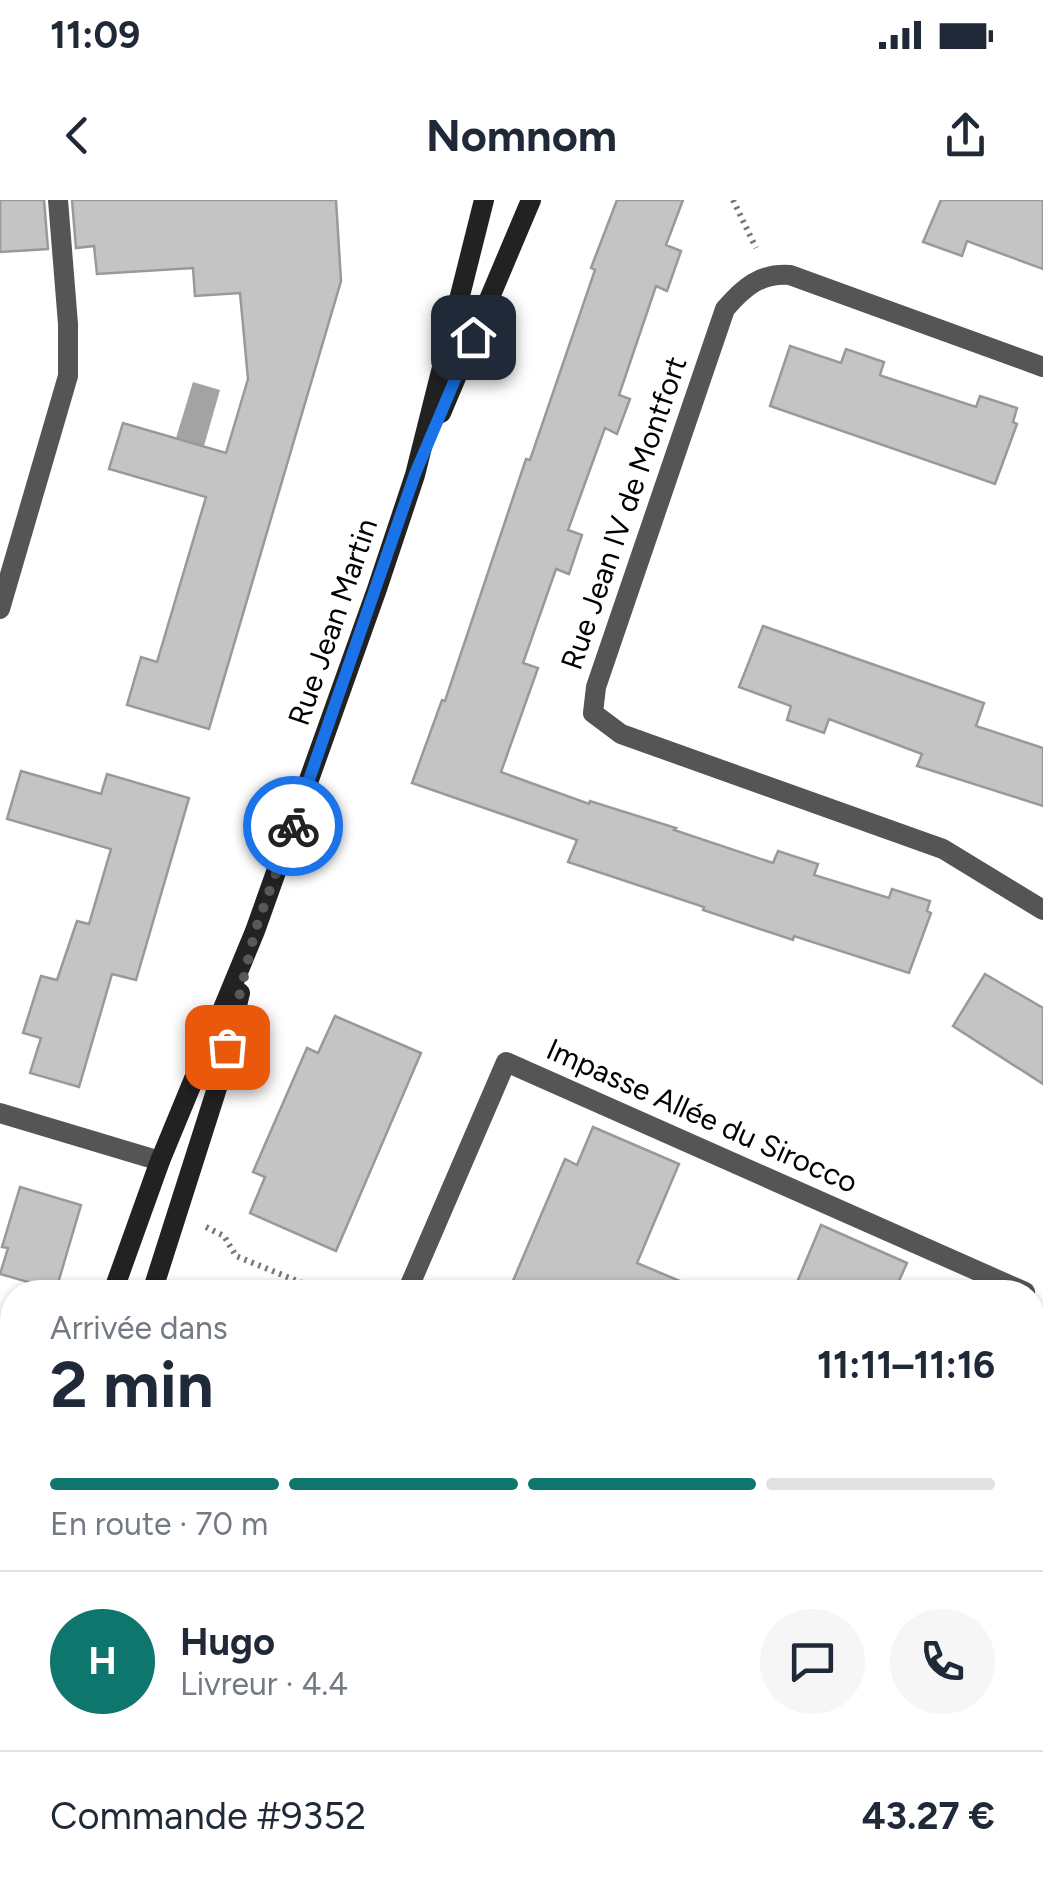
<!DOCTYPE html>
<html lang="fr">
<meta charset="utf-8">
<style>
body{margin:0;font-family:Figtree,sans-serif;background:#f6f6f7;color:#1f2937;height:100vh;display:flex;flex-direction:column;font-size:38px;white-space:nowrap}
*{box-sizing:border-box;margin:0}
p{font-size:32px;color:#747a83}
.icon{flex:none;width:55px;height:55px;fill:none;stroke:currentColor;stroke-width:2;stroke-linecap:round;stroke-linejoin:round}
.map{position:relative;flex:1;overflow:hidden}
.panel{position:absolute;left:0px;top:1080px;width:1045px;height:622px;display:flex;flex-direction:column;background:#fff;border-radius:40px 40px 0 0;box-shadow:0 2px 8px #0004}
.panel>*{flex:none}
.pin{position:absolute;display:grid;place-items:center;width:85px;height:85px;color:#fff;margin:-42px;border-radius:20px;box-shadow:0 5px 15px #0006}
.courier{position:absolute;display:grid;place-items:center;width:100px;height:100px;margin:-50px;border:8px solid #1a73e8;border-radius:50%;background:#fff;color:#222;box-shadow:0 2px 12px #0007}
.summary em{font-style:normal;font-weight:700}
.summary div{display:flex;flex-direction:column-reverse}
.summary{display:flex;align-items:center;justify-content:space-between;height:170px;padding:0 50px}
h1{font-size:65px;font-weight:700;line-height:75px}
.bar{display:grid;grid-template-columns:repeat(4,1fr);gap:15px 10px;align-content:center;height:120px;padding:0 50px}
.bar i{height:12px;border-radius:8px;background:#e0e1e3}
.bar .active{background:#0f766e}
.bar p{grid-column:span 4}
.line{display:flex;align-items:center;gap:25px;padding:0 50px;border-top:2px solid #e0e1e3}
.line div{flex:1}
.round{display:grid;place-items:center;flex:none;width:105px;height:105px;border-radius:52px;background:#f6f6f7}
.status{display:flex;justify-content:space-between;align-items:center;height:70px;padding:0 50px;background:#fff;direction:ltr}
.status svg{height:28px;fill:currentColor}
header{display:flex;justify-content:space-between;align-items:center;height:130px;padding:0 50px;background:#fff;font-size:45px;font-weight:700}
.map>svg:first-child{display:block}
.water{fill:#a3a3a3}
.building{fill:#c4c4c4;stroke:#999;stroke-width:2.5}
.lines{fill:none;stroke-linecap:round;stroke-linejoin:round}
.path{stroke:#777;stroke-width:6;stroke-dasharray:2.5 5;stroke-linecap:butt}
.minor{stroke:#555;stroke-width:20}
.secondary{stroke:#222;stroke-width:20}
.done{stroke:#595959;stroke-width:10;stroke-dasharray:0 18}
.route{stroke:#1a73e8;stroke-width:12}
.labels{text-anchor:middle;stroke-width:8;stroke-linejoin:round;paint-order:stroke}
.street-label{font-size:30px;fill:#000;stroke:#fff}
</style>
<div class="status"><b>11:09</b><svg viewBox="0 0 49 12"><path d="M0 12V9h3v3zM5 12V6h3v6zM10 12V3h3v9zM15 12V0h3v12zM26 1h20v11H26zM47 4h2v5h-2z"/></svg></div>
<header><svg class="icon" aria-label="back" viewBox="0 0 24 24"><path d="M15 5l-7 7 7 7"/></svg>Nomnom<svg class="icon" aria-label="share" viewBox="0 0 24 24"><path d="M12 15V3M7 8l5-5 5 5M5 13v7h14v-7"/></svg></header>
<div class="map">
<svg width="1043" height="1701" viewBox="0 0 1043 1701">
<rect width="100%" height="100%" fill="#fff"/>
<!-- water -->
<polygon class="water" points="193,182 220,190 204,246 176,238"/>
<!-- building -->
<g class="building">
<polygon points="0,0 44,0 48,49 0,52"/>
<polygon points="72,0 336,0 341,81 209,529 127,505 141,457 157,462 206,297 109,269 123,223 226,253 248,179 240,93 195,96 193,68 97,74 94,46 76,48"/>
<polygon points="617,0 683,0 666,45 681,51 667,91 656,86 619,195 630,199 617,234 605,228 568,330 582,335 569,374 556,369 523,463 538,468 501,572 589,604 590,601 676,628 674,630 773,663 778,651 818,664 814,675 889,698 892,689 930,701 927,711 931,713 909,773 794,736 793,740 703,710 704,707 568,662 577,640 412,583 442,500 445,501 526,259 530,260 595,70 591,68"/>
<polygon points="941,0 1043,0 1043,69 967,41 962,56 923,42"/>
<polygon points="790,146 841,163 846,149 884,162 880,175 882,176 976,207 980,196 1017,208 1013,222 1017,224 995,284 770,206"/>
<polygon points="763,426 984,503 976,526 1043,548 1043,606 917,566 922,554 829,519 824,533 787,520 791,506 739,487"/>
<polygon points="21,571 101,594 107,574 189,598 136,780 112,774 79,887 30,873 41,838 23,833 41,776 57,780 77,721 89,724 111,649 7,619"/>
<polygon points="985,774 1043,808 1043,884 953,826"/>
<polygon points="335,816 421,853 336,1051 250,1013 265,977 253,972 307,848 318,853"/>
<polygon points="593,927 679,964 637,1063 706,1092 532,1092 512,1083 565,959 577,965"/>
<polygon points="20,987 81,1005 56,1090 0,1074 8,1048 2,1047"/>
<polygon points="821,1025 907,1063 894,1092 793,1092"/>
</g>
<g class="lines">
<!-- path -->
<g class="path">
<polyline points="733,0 756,48"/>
<polyline points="206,1027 224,1036 236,1056 324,1092"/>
</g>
<!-- minor -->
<g class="minor">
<path d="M1043 167 790 75C760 73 744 87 725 109L596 487 593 513 621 534 943 649 1043 710"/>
<polyline points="0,409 68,176 68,124 58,0"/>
<polyline points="0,913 160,961"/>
<polyline points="409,1087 506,862 1025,1092"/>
<polyline points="1032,1281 1043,1256"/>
<polyline points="1032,1341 1043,1346"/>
<polyline points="216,1690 239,1701"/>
<polyline points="260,1701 265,1690"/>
<polyline points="853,1701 858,1690"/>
</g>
<!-- secondary -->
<g class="secondary">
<polyline points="441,213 531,0"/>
<polyline points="113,1092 160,961 255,731 377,389 415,275 484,0"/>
<polyline points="152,1092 218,885 240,793"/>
<polyline points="0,1456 12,1406"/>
<polyline points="0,1632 12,1566"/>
</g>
</g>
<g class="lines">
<!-- done -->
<polyline class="done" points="227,847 255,731 293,626"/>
<!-- route -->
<polyline class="route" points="293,626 415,274 473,137"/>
</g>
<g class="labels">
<!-- street labels -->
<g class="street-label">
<text transform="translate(624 313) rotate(-71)" y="10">Rue Jean IV de Montfort</text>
<text transform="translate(333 422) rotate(-71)" y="10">Rue Jean Martin</text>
<text transform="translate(702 916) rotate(24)" y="10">Impasse Allée du Sirocco</text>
</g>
</g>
</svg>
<div class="pin" style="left:227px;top:847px;background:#ea580c"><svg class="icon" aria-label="bag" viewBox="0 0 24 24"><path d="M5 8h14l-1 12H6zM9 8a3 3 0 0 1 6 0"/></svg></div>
<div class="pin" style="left:473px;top:137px;background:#1f2937"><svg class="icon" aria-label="home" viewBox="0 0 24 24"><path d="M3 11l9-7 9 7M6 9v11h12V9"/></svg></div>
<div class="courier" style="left:293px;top:626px"><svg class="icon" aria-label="bike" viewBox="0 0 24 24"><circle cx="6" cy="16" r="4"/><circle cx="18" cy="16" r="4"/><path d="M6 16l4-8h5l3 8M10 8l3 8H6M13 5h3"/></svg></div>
<section class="panel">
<div class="summary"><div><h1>2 min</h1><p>Arrivée dans</p></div><em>11:11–11:16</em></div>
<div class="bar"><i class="active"></i><i class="active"></i><i class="active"></i><i></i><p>En route · 70 m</p></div>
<div class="line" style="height:180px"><b class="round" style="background:#0f766e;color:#fff">H</b><div><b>Hugo</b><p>Livreur · 4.4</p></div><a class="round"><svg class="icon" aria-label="chat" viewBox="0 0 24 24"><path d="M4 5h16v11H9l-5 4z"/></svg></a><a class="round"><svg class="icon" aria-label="phone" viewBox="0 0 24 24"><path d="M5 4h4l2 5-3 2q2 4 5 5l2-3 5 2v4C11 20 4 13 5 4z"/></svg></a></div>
<div class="line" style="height:130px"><div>Commande #9352</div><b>43.27 €</b></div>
</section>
</div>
